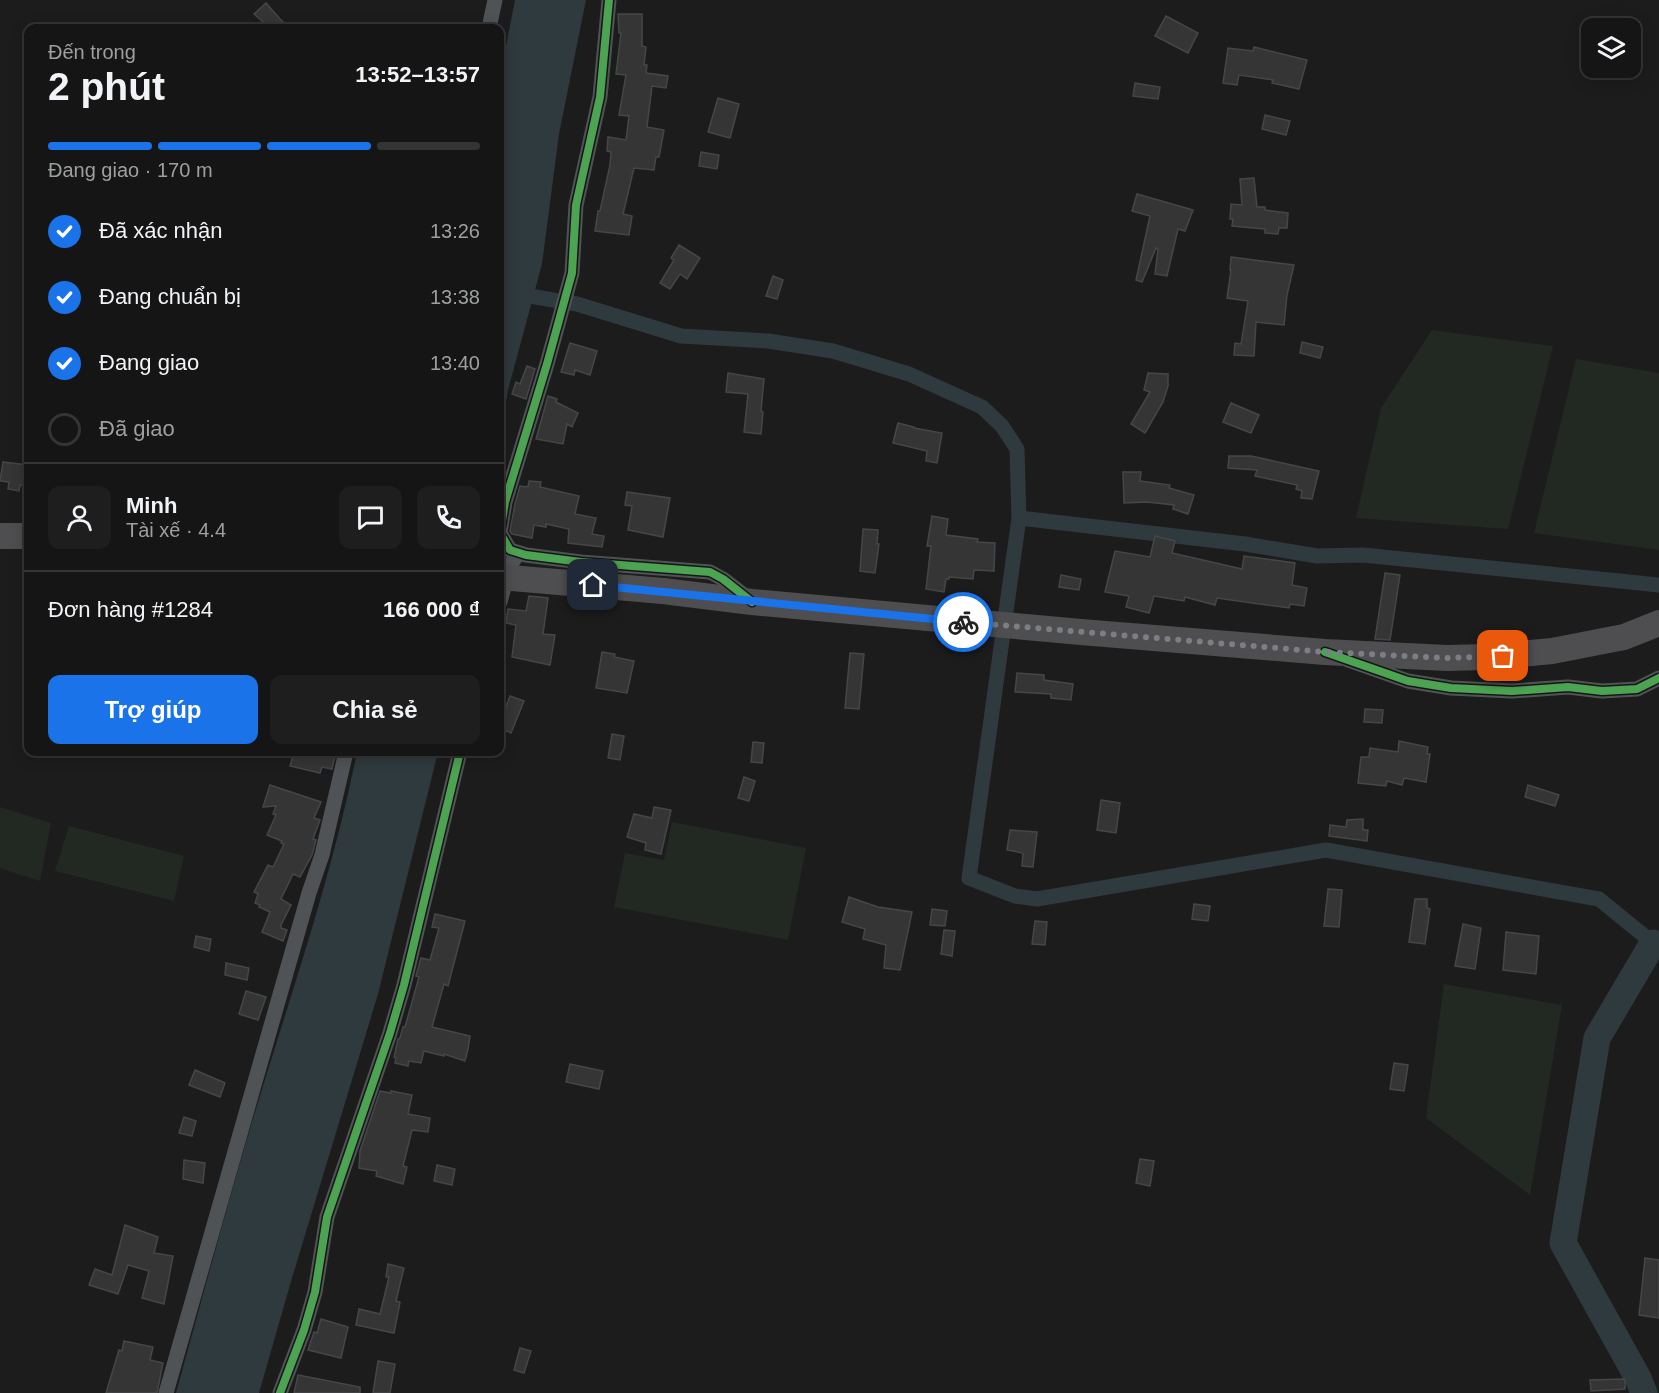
<!DOCTYPE html>
<html lang="vi">
<meta charset="utf-8">
<style>
body{margin:0;font-family:Arial,sans-serif;background:#1e1e1e;color:#f1f3f6;height:100vh;display:flex;flex-direction:column;font-size:22px;white-space:nowrap}
*{box-sizing:border-box;margin:0}
p{font-size:20px;color:#9d9fa0}
.icon{flex:none;width:33px;height:33px;fill:none;stroke:currentColor;stroke-width:2;stroke-linecap:round;stroke-linejoin:round}
.map{position:relative;flex:1;overflow:hidden}
.details{position:absolute;left:24px;top:24px;width:480px;height:732px;display:flex;flex-direction:column;background:#151515;border-radius:12px;box-shadow:0 3px 15px #0003,0 0 0 2px #343434}
.details>*{flex:none}
.tools{position:absolute;left:1581px;top:18px;display:grid;gap:12px}
.tools a{display:grid;place-items:center;width:60px;height:60px;border-radius:12px;background:#151515;box-shadow:0 3px 15px #0003,0 0 0 2px #343434;font-size:30px}
.pin{position:absolute;display:grid;place-items:center;width:51px;height:51px;color:#fff;margin:-26px;border-radius:12px;box-shadow:0 3px 9px #0006}
.courier{position:absolute;display:grid;place-items:center;width:60px;height:60px;margin:-30px;border:4px solid #1a73e8;border-radius:50%;background:#fff;color:#222;box-shadow:0 2px 8px #0007}
.head em{font-style:normal;font-weight:800}
.head div{display:flex;flex-direction:column-reverse}
.head{display:flex;align-items:center;justify-content:space-between;height:102px;padding:0 24px}
h1{font-size:39px;font-weight:800;line-height:45px}
.bar{display:grid;grid-template-columns:repeat(4,1fr);gap:9px 6px;align-content:center;height:72px;padding:0 24px}
.bar i{height:8px;border-radius:4px;background:#343434}
.bar .active{background:#1a73e8}
.bar p{grid-column:span 4}
.line{display:flex;align-items:center;gap:15px;padding:0 24px;border-top:2px solid #343434}
.line div{flex:1}
.round{display:grid;place-items:center;flex:none;width:63px;height:63px;border-radius:12px;background:#1e1e1e}
ol{padding:0 24px;list-style:none}
li{display:flex;align-items:center;gap:18px;height:66px}
li p{margin-inline-start:auto}
li .icon{padding:6px;border-radius:50%;background:#1a73e8;color:#fff;stroke-width:4}
li:last-child{color:#9d9fa0}
li i{width:33px;height:33px;border:3px solid #343434;border-radius:50%}
.action{display:flex;gap:12px;margin-top:auto;padding:12px 24px}
.action a{flex:1;height:69px;border-radius:12px;background:#1a73e8;color:#fff;font-size:24px;font-weight:800;line-height:69px;text-align:center}
.action a+a{background:#1e1e1e;color:#f1f3f6}
.map>svg:first-child{display:block}
.green{fill:#222922}
.water{fill:#2f3a3e}
.lines{fill:none;stroke-linecap:round;stroke-linejoin:round}
.canal{stroke:#2f3a3e;stroke-width:15}
.river{stroke:#2f3a3e;stroke-width:27}
.building{fill:#353536;stroke:#444748;stroke-width:1.5}
.minor{stroke:#505355;stroke-width:15}
.trunk{stroke:#4e4e51;stroke-width:26}
.trunk-bridge{stroke:#4e4e51;stroke-width:26}
.cycleway-casing{stroke:#161618;stroke-width:11}
.cycleway{stroke:#4ca352;stroke-width:8}
.done{stroke:#7b7f84;stroke-width:6;stroke-dasharray:0 10.8}
.route{stroke:#1a73e8;stroke-width:8}
</style>
<div class="map">
<svg width="1659" height="1393" viewBox="0 0 1659 1393">
<rect width="100%" height="100%" fill="#1c1c1c"/>
<!-- green -->
<g class="green">
<polygon points="1432,330 1553,346 1508,529 1356,518 1381,408"/>
<polygon points="1576,359 1659,373 1659,550 1534,533"/>
<polygon points="0,807 51,823 40,881 0,868"/>
<polygon points="672,822 806,848 788,940 614,907 625,853 664,860"/>
<polygon points="69,826 184,856 174,901 55,871"/>
<polygon points="1444,984 1562,1005 1530,1195 1426,1118"/>
</g>
<!-- water -->
<g class="water">
<polygon points="515,0 586,0 559,134 542,264 508,390 500,439 500,77"/>
<path d="M357 752H438L378 994 292 1278 259 1393H176C201 1303 225 1212 252 1122 289 999 332 878 357 752Z"/>
</g>
<g class="lines">
<!-- canal -->
<g class="canal">
<polyline points="500,291 577,304 681,336 768,341 833,351 909,374 982,407 1002,426 1017,449 1019,518 969,878 1015,896 1037,899 1326,850 1599,899 1653,943 1659,943"/>
<polyline points="1019,518 1245,544 1317,556 1363,555 1659,585"/>
</g>
<!-- river -->
<polyline class="river" points="1644,1393 1638,1378 1563,1243 1597,1038 1653,943"/>
</g>
<!-- building -->
<g class="building">
<polygon points="266,3 280,19 289,28 270,28 254,14"/>
<polygon points="618,14 642,14 642,46 646,47 644,65 647,65 646,73 668,76 666,88 652,86 647,127 664,130 659,157 656,157 654,170 634,168 623,214 632,216 629,235 595,231 598,211 600,211 610,165 611,152 607,151 608,137 626,140 629,116 619,115 626,75 616,74 621,33 619,33"/>
<polygon points="1166,16 1198,33 1188,53 1155,36"/>
<polygon points="1254,47 1307,60 1299,89 1272,83 1273,80 1239,75 1237,85 1223,83 1228,48 1253,51"/>
<polygon points="1135,83 1160,87 1158,99 1133,96"/>
<polygon points="718,98 739,104 730,138 708,132"/>
<polygon points="1265,115 1290,121 1286,135 1262,129"/>
<polygon points="701,152 719,155 717,169 699,166"/>
<polygon points="1254,178 1257,207 1265,207 1265,210 1288,213 1287,228 1279,228 1278,234 1265,233 1265,229 1232,226 1233,219 1230,219 1231,204 1242,205 1240,179"/>
<polygon points="1137,194 1193,210 1185,231 1178,229 1167,276 1155,274 1158,249 1156,248 1142,282 1136,280 1150,216 1132,211"/>
<polygon points="679,245 700,258 687,279 680,274 670,289 660,283 674,260 671,258"/>
<polygon points="1231,257 1294,265 1287,295 1284,325 1256,322 1254,356 1234,355 1235,343 1241,344 1248,301 1227,298 1231,270 1230,270"/>
<polygon points="773,276 783,280 777,299 766,296"/>
<polygon points="1302,342 1323,347 1320,358 1300,353"/>
<polygon points="570,343 597,351 590,375 575,370 574,375 561,372"/>
<polygon points="527,366 535,369 526,399 512,394 516,382 520,384"/>
<polygon points="728,373 764,379 761,411 763,412 761,434 744,432 748,394 726,392"/>
<polygon points="1148,373 1168,374 1168,386 1163,402 1145,433 1131,424 1150,392 1144,390"/>
<polygon points="548,396 557,399 556,402 578,413 572,427 567,424 563,444 536,439"/>
<polygon points="1231,403 1259,415 1251,433 1223,422"/>
<polygon points="898,423 914,427 914,428 942,433 937,463 926,461 927,451 893,443"/>
<polygon points="1229,456 1251,456 1319,471 1312,499 1301,498 1302,491 1296,489 1297,485 1255,476 1257,470 1228,468"/>
<polygon points="3,462 28,465 28,486 20,485 19,491 8,489 9,482 0,481"/>
<polygon points="1123,472 1141,472 1140,481 1170,485 1169,488 1194,495 1188,514 1173,509 1174,505 1147,502 1124,503"/>
<polygon points="529,481 541,482 540,487 579,496 575,514 596,518 592,534 604,536 602,547 568,543 569,529 546,524 546,527 534,525 532,538 512,534 510,531 515,504 520,486 528,487"/>
<polygon points="627,492 670,498 663,537 628,530 632,506 625,505"/>
<polygon points="932,516 948,519 946,535 978,539 977,542 995,543 994,571 974,570 973,579 949,577 949,579 946,579 944,592 926,589 931,546 927,546"/>
<polygon points="863,529 878,530 877,544 879,544 875,573 860,571"/>
<polygon points="1155,536 1175,541 1172,553 1242,569 1244,556 1295,563 1292,585 1307,588 1304,606 1290,604 1289,608 1217,598 1215,605 1185,597 1184,601 1154,596 1149,613 1126,607 1129,596 1105,592 1115,551 1150,557"/>
<polygon points="1385,573 1400,575 1390,640 1375,639"/>
<polygon points="1061,575 1081,579 1079,590 1059,587"/>
<polygon points="529,596 548,598 543,634 555,635 550,665 512,657 516,625 506,623 508,609 526,611"/>
<polygon points="602,652 615,654 614,657 634,661 627,693 596,688"/>
<polygon points="850,653 864,654 859,709 845,708"/>
<polygon points="1017,673 1044,675 1044,680 1073,684 1071,700 1051,698 1051,694 1015,692"/>
<polygon points="510,696 524,701 511,733 500,728 500,723"/>
<polygon points="1365,709 1383,710 1382,723 1364,722"/>
<polygon points="612,734 624,736 620,760 608,758"/>
<polygon points="1399,741 1428,747 1427,754 1430,754 1426,782 1404,778 1402,785 1387,781 1386,786 1358,783 1361,757 1369,757 1370,748 1398,752"/>
<polygon points="753,742 764,743 762,763 751,762"/>
<polygon points="294,752 336,752 332,769 322,767 320,773 290,766"/>
<polygon points="744,777 755,781 749,801 738,798"/>
<polygon points="270,785 321,802 314,818 320,820 313,839 316,840 312,855 300,877 293,874 281,899 291,905 281,925 281,928 287,930 283,941 262,932 270,912 259,907 260,905 255,903 258,894 254,892 268,865 273,867 284,844 281,843 282,841 267,835 276,815 273,814 276,806 263,807"/>
<polygon points="1528,785 1559,795 1555,806 1525,797"/>
<polygon points="1101,800 1120,803 1116,833 1097,830"/>
<polygon points="654,807 671,810 661,854 645,850 646,843 627,837 634,814 652,818"/>
<polygon points="1363,819 1363,830 1368,830 1367,841 1329,836 1330,825 1346,827 1347,820"/>
<polygon points="1010,830 1037,832 1033,867 1022,866 1023,853 1007,850"/>
<polygon points="1328,889 1342,890 1339,927 1324,926"/>
<polygon points="849,897 878,907 912,912 900,970 884,968 886,945 863,939 865,929 842,922"/>
<polygon points="1415,899 1427,899 1427,908 1430,909 1425,944 1409,942"/>
<polygon points="1194,904 1210,906 1208,921 1192,919"/>
<polygon points="932,909 947,911 945,926 930,925"/>
<polygon points="435,914 465,921 448,986 444,984 432,1027 470,1036 468,1049 465,1061 444,1054 444,1056 424,1051 421,1063 409,1061 408,1066 395,1063 396,1058 394,1057 398,1039 400,1038 403,1027 405,1027 419,977 416,976 421,958 430,960 439,928 432,927"/>
<polygon points="1035,921 1047,922 1045,945 1032,944"/>
<polygon points="1463,924 1481,928 1475,969 1455,966"/>
<polygon points="944,930 955,931 952,956 941,954"/>
<polygon points="1506,932 1539,936 1536,974 1503,970"/>
<polygon points="196,936 211,939 209,951 194,947"/>
<polygon points="226,963 249,968 247,980 225,975"/>
<polygon points="246,991 266,997 258,1020 239,1014"/>
<polygon points="1394,1063 1408,1065 1404,1091 1390,1089"/>
<polygon points="570,1064 603,1071 599,1089 566,1082"/>
<polygon points="195,1070 225,1083 220,1097 189,1085"/>
<polygon points="380,1091 391,1093 391,1091 412,1095 408,1114 430,1118 428,1132 412,1130 403,1166 407,1167 403,1184 376,1176 377,1171 359,1168 360,1151"/>
<polygon points="184,1117 196,1121 192,1136 179,1133"/>
<polygon points="1140,1159 1154,1161 1150,1186 1136,1183"/>
<polygon points="184,1160 205,1163 203,1183 183,1179"/>
<polygon points="437,1165 455,1169 452,1185 434,1181"/>
<polygon points="125,1225 158,1237 154,1253 173,1256 164,1304 142,1298 149,1271 128,1265 118,1294 89,1285 95,1269 112,1275"/>
<polygon points="1645,1258 1659,1260 1659,1318 1639,1315"/>
<polygon points="388,1264 404,1268 396,1301 400,1302 394,1333 356,1325 359,1309 380,1314 389,1277 386,1277"/>
<polygon points="321,1319 348,1327 341,1358 308,1350 314,1332 317,1333"/>
<polygon points="124,1341 153,1347 150,1360 163,1363 157,1393 106,1393 119,1350 122,1351"/>
<polygon points="520,1348 531,1351 524,1373 514,1370"/>
<polygon points="378,1361 395,1364 390,1393 373,1393"/>
<polygon points="298,1375 360,1387 360,1393 294,1393"/>
<polygon points="1625,1379 1625,1389 1591,1391 1590,1380"/>
</g>
<g class="lines">
<!-- minor -->
<g class="minor">
<polyline points="609,0 600,97 576,205 572,273 547,364 505,502 500,533 510,550 526,555 581,562 710,572 723,579 750,600"/>
<polyline points="489,28 495,0"/>
<polyline points="500,602 510,565 518,554"/>
<polyline points="1348,660 1408,681 1451,688 1512,691 1568,687 1602,691 1637,689 1659,678"/>
<polyline points="166,1393 309,893 322,855 346,752"/>
<polyline points="280,1393 304,1330 315,1292 327,1217 390,1033 404,985 460,752"/>
</g>
<!-- trunk -->
<g class="trunk">
<polyline points="0,536 28,536"/>
<polyline points="663,591 752,602 1081,632 1325,652 1447,658 1487,657 1552,651 1624,637 1659,623"/>
</g>
<!-- trunk-bridge -->
<polyline class="trunk-bridge" points="500,577 663,591"/>
<defs>
<g id="cycleway">
<polyline points="609,0 600,97 576,205 572,273 547,364 505,502 500,533 510,550 526,555 581,562 710,572 723,579 752,602"/>
<polyline points="1325,652 1408,681 1451,688 1512,691 1568,687 1602,691 1637,689 1659,678"/>
<polyline points="280,1393 304,1330 315,1292 327,1217 390,1033 404,985 460,752"/>
</g>
</defs>
<!-- cycleway casing -->
<use href="#cycleway" class="cycleway-casing"/>
<!-- cycleway -->
<use href="#cycleway" class="cycleway"/>
</g>
<g class="lines">
<!-- done -->
<polyline class="done" points="963,622 1325,652 1447,658 1503,656"/>
<!-- route -->
<polyline class="route" points="593,585 963,622"/>
</g>
</svg>
<div class="tools">
<a><svg class="icon" aria-label="layers" viewBox="0 0 24 24"><path d="M12 4l9 5-9 5-9-5zM3 14l9 5 9-5"/></svg></a>
</div>
<div class="pin" style="left:1503px;top:656px;background:#ea580c"><svg class="icon" aria-label="bag" viewBox="0 0 24 24"><path d="M5 8h14l-1 12H6zM9 8a3 3 0 0 1 6 0"/></svg></div>
<div class="pin" style="left:593px;top:585px;background:#1f2937"><svg class="icon" aria-label="home" viewBox="0 0 24 24"><path d="M3 11l9-7 9 7M6 9v11h12V9"/></svg></div>
<div class="courier" style="left:963px;top:622px"><svg class="icon" aria-label="bike" viewBox="0 0 24 24"><circle cx="6" cy="16" r="4"/><circle cx="18" cy="16" r="4"/><path d="M6 16l4-8h5l3 8M10 8l3 8H6M13 5h3"/></svg></div>
<section class="details">
<div class="head"><div><h1>2 phút</h1><p>Đến trong</p></div><em>13:52–13:57</em></div>
<div class="bar"><i class="active"></i><i class="active"></i><i class="active"></i><i></i><p>Đang giao · 170 m</p></div>
<ol>
<li><svg class="icon" aria-label="check" viewBox="0 0 24 24"><path d="M5 12l5 5 9-10"/></svg>Đã xác nhận<p>13:26</p></li>
<li><svg class="icon" aria-label="check" viewBox="0 0 24 24"><path d="M5 12l5 5 9-10"/></svg>Đang chuẩn bị<p>13:38</p></li>
<li><svg class="icon" aria-label="check" viewBox="0 0 24 24"><path d="M5 12l5 5 9-10"/></svg>Đang giao<p>13:40</p></li>
<li><i></i>Đã giao</li>
</ol>
<div class="line" style="height:108px"><a class="round"><svg class="icon" aria-label="person" viewBox="0 0 24 24"><circle cx="12" cy="8" r="4"/><path d="M4 21q1-7 8-7t8 7"/></svg></a><div><b>Minh</b><p>Tài xế · 4.4</p></div><a class="round"><svg class="icon" aria-label="chat" viewBox="0 0 24 24"><path d="M4 5h16v11H9l-5 4z"/></svg></a><a class="round"><svg class="icon" aria-label="phone" viewBox="0 0 24 24"><path d="M5 4h4l2 5-3 2q2 4 5 5l2-3 5 2v4C11 20 4 13 5 4z"/></svg></a></div>
<div class="line" style="height:78px"><div>Đơn hàng #1284</div><b>166 000 ₫</b></div>
<div class="action"><a>Trợ giúp</a><a>Chia sẻ</a></div>
</section>
</div>
